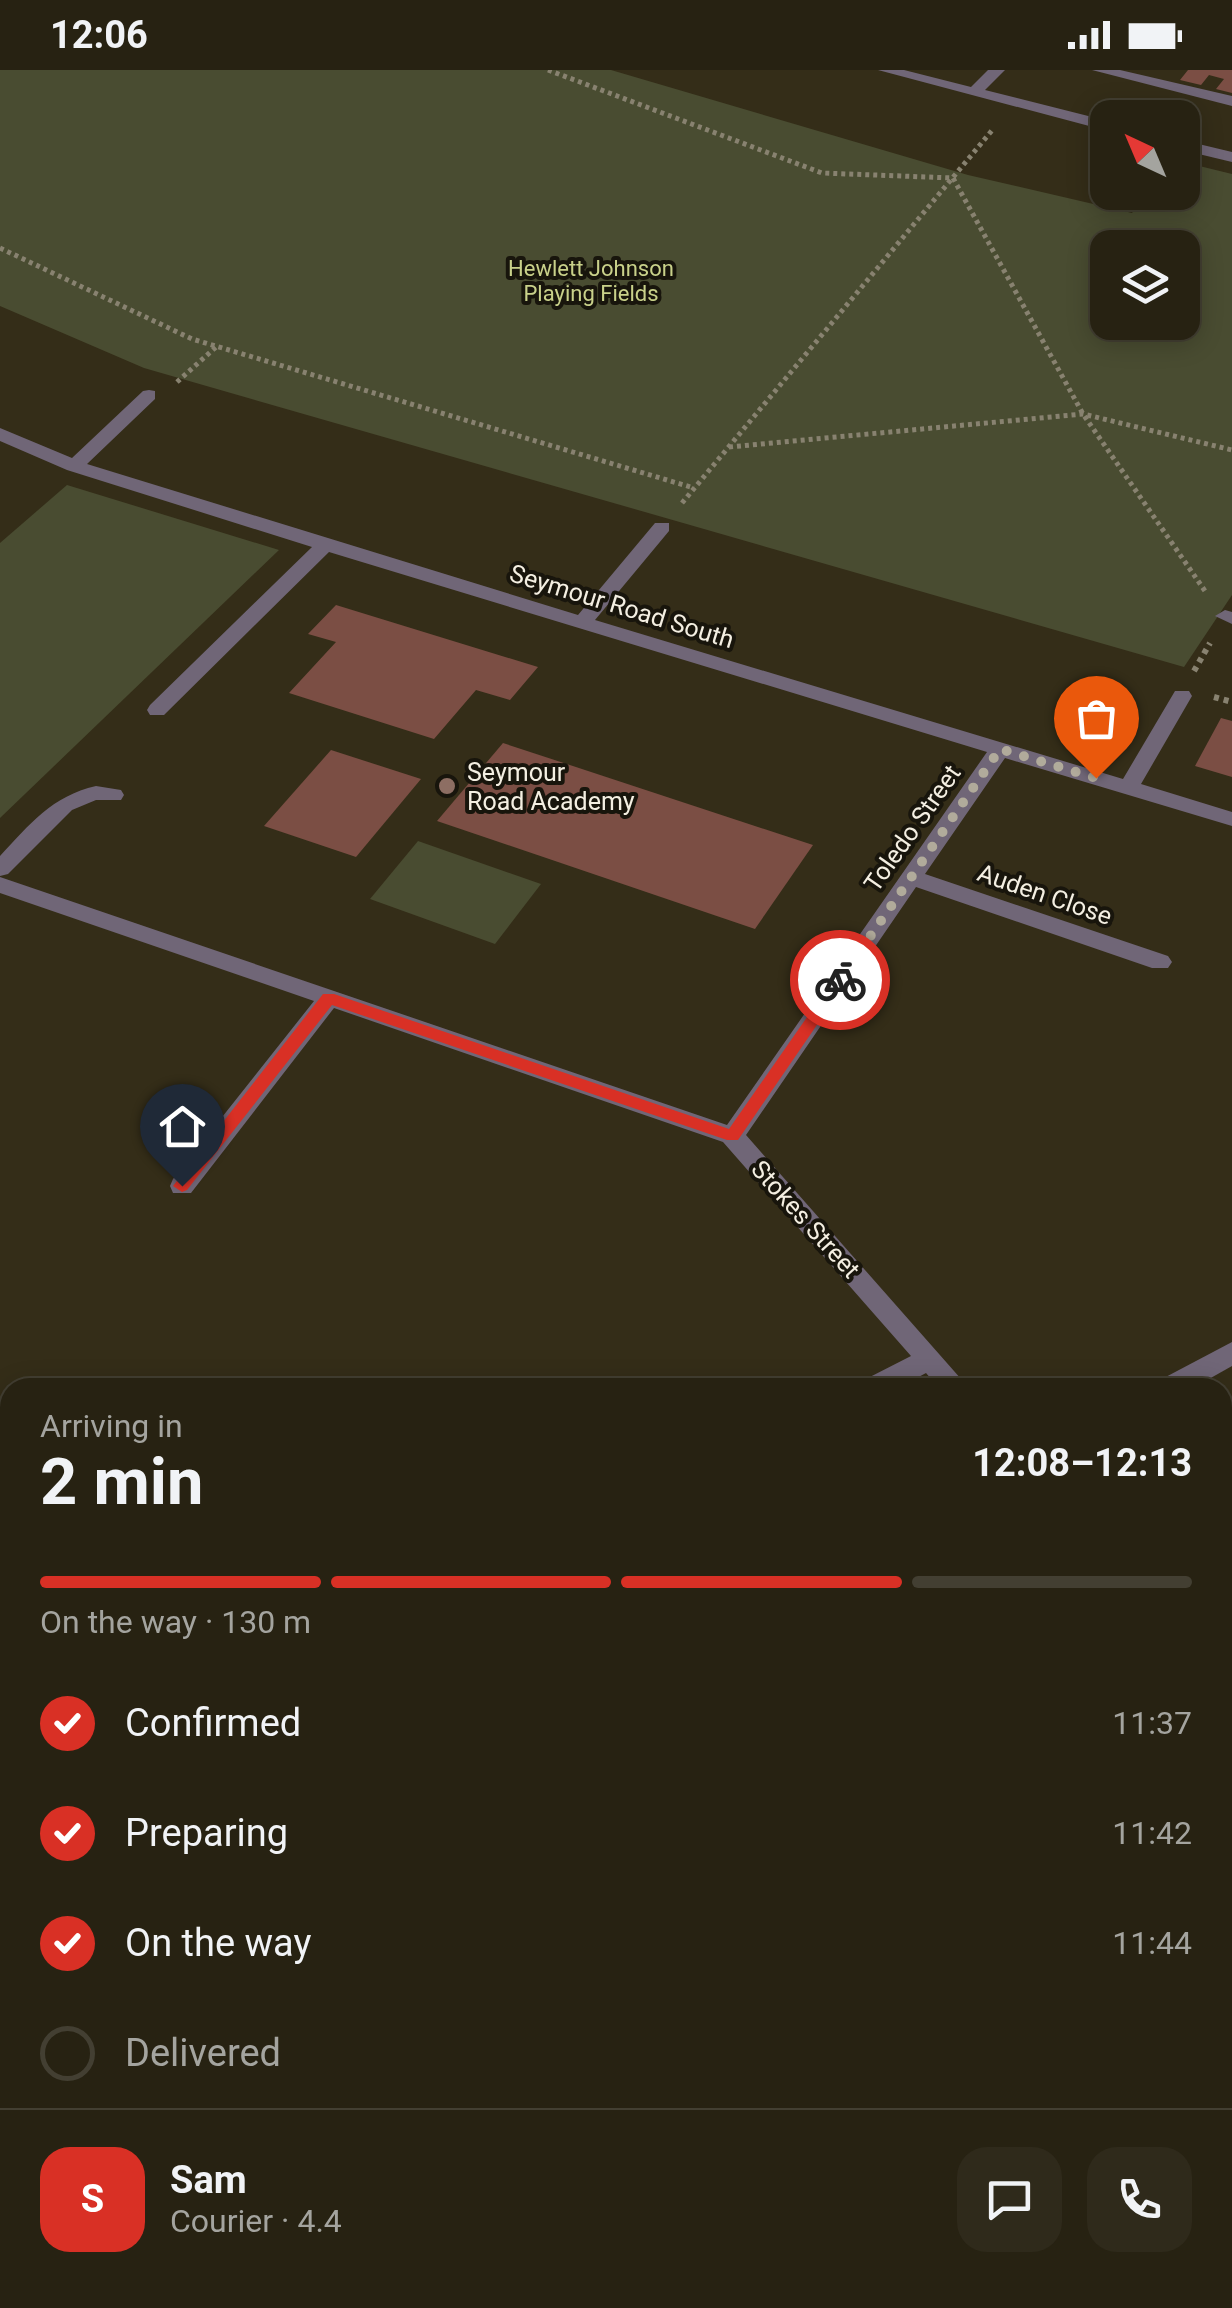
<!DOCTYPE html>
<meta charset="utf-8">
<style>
body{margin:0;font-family:Roboto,sans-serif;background:#2f2a1b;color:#f1f3f6;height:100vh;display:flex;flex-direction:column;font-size:38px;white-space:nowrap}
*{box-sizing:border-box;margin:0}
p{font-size:32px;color:#a4a49f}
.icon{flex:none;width:55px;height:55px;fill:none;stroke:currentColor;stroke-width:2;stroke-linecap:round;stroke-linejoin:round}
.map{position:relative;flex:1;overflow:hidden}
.sheet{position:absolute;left:0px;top:1308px;width:1232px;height:932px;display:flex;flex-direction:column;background:#272212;border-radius:30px 30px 0 0;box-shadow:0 5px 25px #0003,0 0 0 2px #433f32}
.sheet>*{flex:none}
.needle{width:65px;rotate:316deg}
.tools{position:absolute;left:1090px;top:30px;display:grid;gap:20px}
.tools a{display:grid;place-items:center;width:110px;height:110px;border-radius:20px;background:#272212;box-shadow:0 5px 25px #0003,0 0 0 2px #433f32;font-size:50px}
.pin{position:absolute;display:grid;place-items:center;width:85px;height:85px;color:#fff;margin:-102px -42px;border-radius:50% 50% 50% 0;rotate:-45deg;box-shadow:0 0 10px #0007}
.pin .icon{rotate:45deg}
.courier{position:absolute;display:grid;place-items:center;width:100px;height:100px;margin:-50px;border:8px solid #d93025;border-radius:50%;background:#fff;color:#222;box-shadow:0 2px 12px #0007}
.head em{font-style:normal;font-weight:700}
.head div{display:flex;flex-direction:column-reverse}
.head{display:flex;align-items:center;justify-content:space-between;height:170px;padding:0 40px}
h1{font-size:65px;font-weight:700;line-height:75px}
.bar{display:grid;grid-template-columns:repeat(4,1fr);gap:15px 10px;align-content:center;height:120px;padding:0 40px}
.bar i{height:12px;border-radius:8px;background:#433f32}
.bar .selected{background:#d93025}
.bar p{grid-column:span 4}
.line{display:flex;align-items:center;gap:25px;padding:0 40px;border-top:2px solid #433f32}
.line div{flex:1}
.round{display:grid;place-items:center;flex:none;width:105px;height:105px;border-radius:30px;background:#2f2a1b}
ol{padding:0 40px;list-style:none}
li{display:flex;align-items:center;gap:30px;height:110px}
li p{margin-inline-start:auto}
li .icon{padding:10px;border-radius:50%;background:#d93025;color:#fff;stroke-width:4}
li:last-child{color:#a4a49f}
li i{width:55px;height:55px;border:5px solid #433f32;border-radius:50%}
.status{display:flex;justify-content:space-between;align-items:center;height:70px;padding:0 50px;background:#272212;direction:ltr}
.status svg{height:28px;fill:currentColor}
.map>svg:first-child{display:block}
.industrial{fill:#432f2d}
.green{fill:#494c31;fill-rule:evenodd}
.building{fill:#7b4e44}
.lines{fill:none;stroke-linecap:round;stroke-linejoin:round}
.path-far1{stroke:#888270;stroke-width:5;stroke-dasharray:4 4;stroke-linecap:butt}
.path{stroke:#888270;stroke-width:6;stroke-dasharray:5 5;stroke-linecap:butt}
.minor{fill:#706677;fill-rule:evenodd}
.major{fill:#b19ec0;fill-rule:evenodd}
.tram{stroke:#c7c2b3;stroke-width:2.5}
.route{fill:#d93025}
.done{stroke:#b1ab9b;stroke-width:10;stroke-dasharray:0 18}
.education-dot{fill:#8d6e63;stroke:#18150c;stroke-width:4}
.labels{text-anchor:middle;stroke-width:8;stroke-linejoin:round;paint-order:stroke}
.far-park-label{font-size:22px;fill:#c9d18a;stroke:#18150c}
.street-label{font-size:25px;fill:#f4efe2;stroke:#18150c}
.poi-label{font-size:25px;fill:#f4efe2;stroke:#18150c;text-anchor:start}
</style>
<div class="status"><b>12:06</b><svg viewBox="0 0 49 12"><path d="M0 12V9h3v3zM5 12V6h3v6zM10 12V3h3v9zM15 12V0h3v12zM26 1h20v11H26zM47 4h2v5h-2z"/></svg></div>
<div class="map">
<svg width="1232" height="2238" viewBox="0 0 1232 2238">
<rect width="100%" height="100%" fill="#342d18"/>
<!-- industrial -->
<polygon class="industrial" points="1232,1894 1232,2238 822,2238 817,2230 1222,2230 1222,1900"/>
<!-- green -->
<g class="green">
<path d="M0 0H611L968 105 1132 143 1146 123 1182 122 1183 92 1232 104V525L1184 597 144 298 0 236ZM1108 178H1182V252H1108Z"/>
<polygon points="67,415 279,480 0,748 0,473"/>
<polygon points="418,771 541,814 495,874 370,829"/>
</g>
<!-- building -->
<g class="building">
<polygon points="1188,0 1232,0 1232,23 1216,19 1224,9 1209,5 1201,15 1180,10"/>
<polygon points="336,535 538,597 510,630 476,620 434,669 289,623 336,572 308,564"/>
<polygon points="1221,648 1232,651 1232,707 1195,696"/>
<polygon points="503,673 813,775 755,859 437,751"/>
<polygon points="331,680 421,709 356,787 264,756"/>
<polygon points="1229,1346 1232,1350 1232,1466 1222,1472 1222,1350"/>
<polygon points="1232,1933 1232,2184 1222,2191 1222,1940"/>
<polygon points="0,2048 3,2055 10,2051 10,2164 0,2170"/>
</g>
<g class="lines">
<!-- path-far1 -->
<g class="path-far1">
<polyline points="548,0 822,103 953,108 1083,344 1205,521"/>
<polyline points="0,178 192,269 694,418"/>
<polyline points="177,312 216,277"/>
<polyline points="729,377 1083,344 1232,380"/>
<polyline points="682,433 994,58"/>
</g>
<!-- path -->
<g class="path">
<polyline points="1194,601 1210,573"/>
<polyline points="1214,627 1232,632"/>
</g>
<!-- minor -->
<g class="minor">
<polygon points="878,0 904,0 971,17 988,0 1005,0 985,20 1108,51 1108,61"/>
<polygon points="1092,0 1120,0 1232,26 1232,36"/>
<polygon points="1182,70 1232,82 1232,92 1182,80"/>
<polygon points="149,320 155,321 155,329 87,394 578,545 655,453 669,453 669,461 595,550 1123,709 1175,621 1189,621 1192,626 1141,714 1232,742 1232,756 1005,688 925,804 1168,886 1172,892 1168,898 1152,898 916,817 746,1065 969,1318 939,1318 926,1303 898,1318 860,1318 864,1310 911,1286 723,1072 334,938 191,1123 173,1123 170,1116 173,1109 314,931 0,823 0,807 727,1055 987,682 329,482 164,645 150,645 147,640 150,635 312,477 67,400 0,371 0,358 72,388 143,321"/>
<polygon points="1225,540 1232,542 1232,554 1215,546"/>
<path d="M96 716 121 720 124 725 121 730H96L72 740 8 804 0 806V786C30 754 52 726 96 716Z"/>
<polygon points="1232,1272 1232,1296 1193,1318 1156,1318 1160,1310"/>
<polygon points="1222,1634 1232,1638 1232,1670 1222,1667"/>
<polygon points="10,1750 10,1779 0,1783 0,1754"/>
</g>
<!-- major -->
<g class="major">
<polygon points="1232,1572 1232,1600 1222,1604 1222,1576"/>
<polygon points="110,2230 155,2230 152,2238 107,2238"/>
</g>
<!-- tram -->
<g class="tram">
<polyline points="1222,1578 1232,1573"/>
<polyline points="1222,1608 1232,1602"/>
<polyline points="98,2238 112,2230"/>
<polyline points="141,2238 155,2230"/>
</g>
</g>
<!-- route -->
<polygon class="route" points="840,905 848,910 845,914 738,1070 727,1070 332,935 187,1120 182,1122 173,1116 323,924 334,924 729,1059 835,907"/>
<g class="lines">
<!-- done -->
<polyline class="done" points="840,910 1000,679 1096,708"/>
</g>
<!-- markers -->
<circle class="education-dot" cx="447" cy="716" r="10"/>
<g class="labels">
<!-- far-park labels -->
<g class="far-park-label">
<text x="591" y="206">Hewlett Johnson<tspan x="591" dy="25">Playing Fields</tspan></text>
</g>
<!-- street labels -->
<g class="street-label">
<text transform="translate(622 536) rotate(17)" y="9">Seymour Road South</text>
<text transform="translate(912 758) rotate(-55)" y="9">Toledo Street</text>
<text transform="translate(1045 824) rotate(19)" y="9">Auden Close</text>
<text transform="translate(806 1149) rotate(48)" y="9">Stokes Street</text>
</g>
<!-- poi labels -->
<g class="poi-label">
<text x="467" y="711">Seymour<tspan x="467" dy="29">Road Academy</tspan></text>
</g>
</g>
</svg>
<div class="tools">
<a><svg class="needle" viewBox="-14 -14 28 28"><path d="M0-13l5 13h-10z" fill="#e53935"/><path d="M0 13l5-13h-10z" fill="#a4a49f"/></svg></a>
<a><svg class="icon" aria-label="layers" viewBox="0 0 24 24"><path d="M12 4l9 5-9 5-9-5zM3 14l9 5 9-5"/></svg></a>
</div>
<div class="pin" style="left:1096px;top:708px;background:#ea580c"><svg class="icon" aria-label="bag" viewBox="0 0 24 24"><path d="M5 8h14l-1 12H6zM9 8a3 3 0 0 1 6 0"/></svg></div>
<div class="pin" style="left:182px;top:1116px;background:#1f2937"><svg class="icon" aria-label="home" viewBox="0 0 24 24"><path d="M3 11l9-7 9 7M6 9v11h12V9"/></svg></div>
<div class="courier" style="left:840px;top:910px"><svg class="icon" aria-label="bike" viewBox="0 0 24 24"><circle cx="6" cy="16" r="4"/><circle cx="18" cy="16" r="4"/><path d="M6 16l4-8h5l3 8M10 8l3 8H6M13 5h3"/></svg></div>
<section class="sheet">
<div class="head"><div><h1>2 min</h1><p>Arriving in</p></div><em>12:08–12:13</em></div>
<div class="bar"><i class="selected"></i><i class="selected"></i><i class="selected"></i><i></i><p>On the way · 130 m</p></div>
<ol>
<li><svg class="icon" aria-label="check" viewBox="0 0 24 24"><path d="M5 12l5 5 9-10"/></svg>Confirmed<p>11:37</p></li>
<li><svg class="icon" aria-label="check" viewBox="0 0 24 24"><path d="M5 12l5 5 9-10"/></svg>Preparing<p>11:42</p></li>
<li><svg class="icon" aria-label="check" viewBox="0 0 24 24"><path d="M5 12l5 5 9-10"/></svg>On the way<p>11:44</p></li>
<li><i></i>Delivered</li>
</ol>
<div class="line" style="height:180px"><b class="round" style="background:#d93025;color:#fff">S</b><div><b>Sam</b><p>Courier · 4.4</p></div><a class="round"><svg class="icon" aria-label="chat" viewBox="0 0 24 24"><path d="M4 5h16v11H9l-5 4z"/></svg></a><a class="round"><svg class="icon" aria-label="phone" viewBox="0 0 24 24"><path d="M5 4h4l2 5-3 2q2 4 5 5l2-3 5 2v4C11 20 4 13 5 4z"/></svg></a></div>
</section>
</div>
